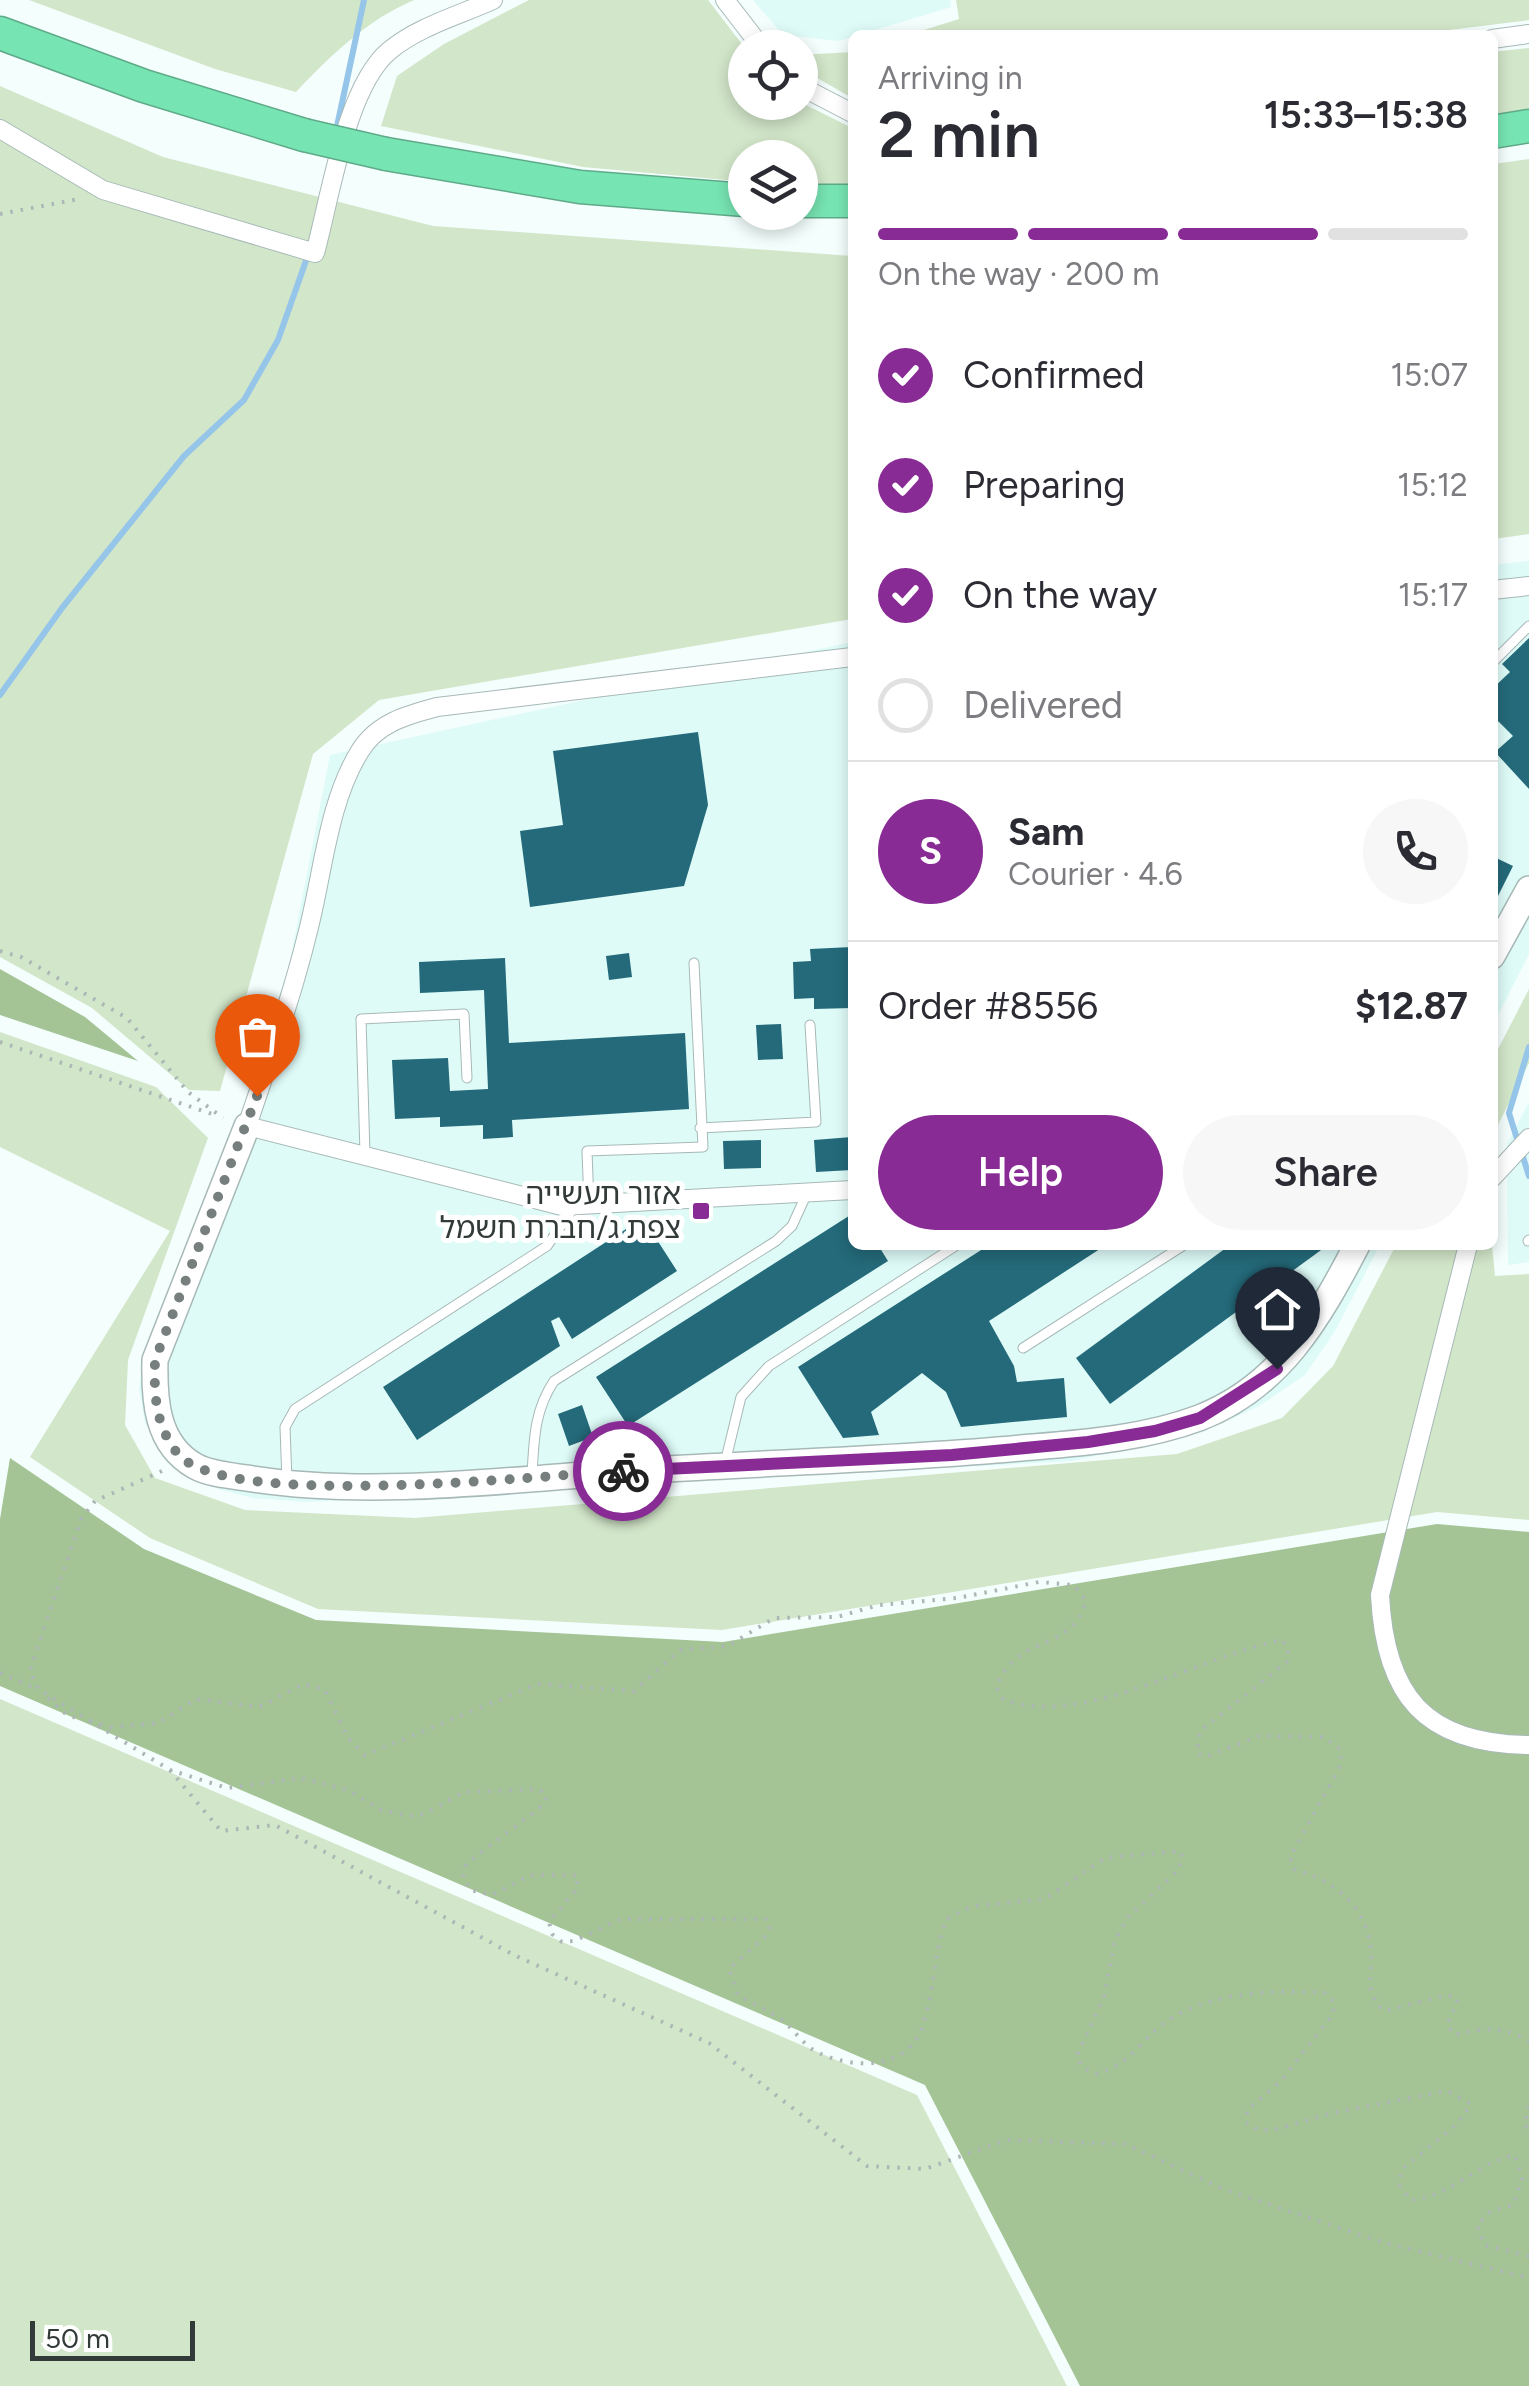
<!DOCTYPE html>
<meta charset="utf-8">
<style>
body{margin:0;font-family:Figtree,"Noto Sans Hebrew",sans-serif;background:#f7f7f7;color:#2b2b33;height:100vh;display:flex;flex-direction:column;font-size:38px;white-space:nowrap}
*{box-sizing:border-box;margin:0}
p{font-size:32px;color:#7c7c81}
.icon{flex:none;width:55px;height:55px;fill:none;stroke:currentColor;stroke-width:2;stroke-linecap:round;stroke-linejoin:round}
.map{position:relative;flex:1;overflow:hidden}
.drawer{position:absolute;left:848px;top:30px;width:650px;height:1220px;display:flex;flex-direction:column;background:#fff;border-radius:15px;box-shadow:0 5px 15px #0003}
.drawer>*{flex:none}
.tools{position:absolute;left:728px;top:30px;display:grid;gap:20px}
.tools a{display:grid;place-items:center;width:90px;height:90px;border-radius:50%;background:#fff;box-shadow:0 5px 15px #0003;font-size:50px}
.scale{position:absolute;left:30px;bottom:25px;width:165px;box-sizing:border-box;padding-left:10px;border:5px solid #333b3a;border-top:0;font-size:28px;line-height:35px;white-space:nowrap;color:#333b3a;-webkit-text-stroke:8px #fff;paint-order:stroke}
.pin{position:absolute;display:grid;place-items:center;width:85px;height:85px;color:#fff;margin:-102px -42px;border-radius:50% 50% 50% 0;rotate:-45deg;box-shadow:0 0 10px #0007}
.pin .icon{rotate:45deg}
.courier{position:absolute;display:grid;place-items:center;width:100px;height:100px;margin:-50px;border:8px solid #882b95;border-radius:50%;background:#fff;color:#222;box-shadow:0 2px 12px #0007}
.summary em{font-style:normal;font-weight:600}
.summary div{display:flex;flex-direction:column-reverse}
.summary{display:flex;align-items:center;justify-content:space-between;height:170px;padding:0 30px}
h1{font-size:65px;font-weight:600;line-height:75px}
.bar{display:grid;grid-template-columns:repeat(4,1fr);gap:15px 10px;align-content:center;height:120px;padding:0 30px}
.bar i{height:12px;border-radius:8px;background:#e1e1e2}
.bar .current{background:#882b95}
.bar p{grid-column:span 4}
.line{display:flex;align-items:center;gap:25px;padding:0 30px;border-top:2px solid #e1e1e2}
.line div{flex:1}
.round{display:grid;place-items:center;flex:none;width:105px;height:105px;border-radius:52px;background:#f7f7f7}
ol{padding:0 30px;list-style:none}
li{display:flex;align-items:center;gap:30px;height:110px}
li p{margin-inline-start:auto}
li .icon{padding:10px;border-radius:50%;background:#882b95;color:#fff;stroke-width:4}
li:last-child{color:#7c7c81}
li i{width:55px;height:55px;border:5px solid #e1e1e2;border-radius:50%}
.cta{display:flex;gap:20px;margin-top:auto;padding:20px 30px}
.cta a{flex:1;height:115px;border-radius:60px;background:#882b95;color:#fff;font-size:40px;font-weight:600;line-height:115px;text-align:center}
.cta a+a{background:#f7f7f7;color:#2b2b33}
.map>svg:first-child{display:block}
.built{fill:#defbf8}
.green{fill:#d2e6c9}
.forest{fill:#a5c496}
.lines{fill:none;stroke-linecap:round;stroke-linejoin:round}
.stream{stroke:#96c5ea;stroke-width:6}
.building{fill:#246a7a}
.lane-casing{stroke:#a7b9b7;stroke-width:11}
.street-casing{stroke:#a7b9b7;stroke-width:20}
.secondary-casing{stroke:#a7b9b7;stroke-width:28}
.highway-casing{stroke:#5faa89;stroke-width:35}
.path{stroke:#acb6b5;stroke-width:4;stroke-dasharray:2.5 8;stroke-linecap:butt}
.lane{stroke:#fff;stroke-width:9}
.street{stroke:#fff;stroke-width:18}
.secondary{stroke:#fff;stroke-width:25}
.highway{stroke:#77e5b3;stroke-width:32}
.highway-bridge-casing{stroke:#5faa89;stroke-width:35;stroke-linecap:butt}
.highway-bridge{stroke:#77e5b3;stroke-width:32}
.done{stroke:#767f7e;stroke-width:10;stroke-dasharray:0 18}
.route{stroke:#882b95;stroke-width:12}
.poi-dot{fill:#882b95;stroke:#fff;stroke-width:4}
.labels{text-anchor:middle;stroke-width:10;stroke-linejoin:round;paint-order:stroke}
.poi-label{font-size:30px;fill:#333b3a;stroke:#fff;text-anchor:end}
</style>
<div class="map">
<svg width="1529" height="2386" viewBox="0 0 1529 2386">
<rect width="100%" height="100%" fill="#f3fefd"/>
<!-- built -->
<g class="built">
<polygon points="753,0 950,0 951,7 839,41 783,35"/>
<polygon points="1529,561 1529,954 1493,1025 1493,565"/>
<polygon points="852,642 852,1245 1380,1245 1335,1331 1305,1375 1259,1406 1203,1432 1072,1461 306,1502 253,1498 218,1489 160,1450 145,1422 139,1389 144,1353 238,1121 289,966 330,755"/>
<polygon points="1529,1102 1529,1262 1508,1265 1507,1144"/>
</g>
<!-- green -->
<g class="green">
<path d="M29 0H414C367 20 331 55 296 92L215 69Z"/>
<polygon points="529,0 708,0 745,48 745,102 800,102 852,128 852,187 800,184 800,158 745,158 745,181 726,180 583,167 381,126 397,76 444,44"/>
<polygon points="956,0 1529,0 1529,20 1409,35 908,35 959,19"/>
<polygon points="1529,48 1529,113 1493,118 1492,52"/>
<polygon points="852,52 852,98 800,68 800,55"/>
<polygon points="0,86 163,157 433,226 852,256 852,619 379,700 313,754 220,1091 189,1090 92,1008 0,957"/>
<polygon points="1529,159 1529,534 1493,539 1493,164"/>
<polygon points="1529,989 1529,1063 1493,1135 1493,1059"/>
<polygon points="0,1032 156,1087 208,1138 128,1360 125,1425 155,1478 245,1510 415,1518 1177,1454 1282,1418 1333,1366 1396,1245 1492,1245 1495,1276 1529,1274 1529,1520 1437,1512 722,1630 318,1609 150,1538 30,1457 170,1231 0,1147"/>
<polygon points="0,1699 917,2095 1067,2386 0,2386"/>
</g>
<!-- forest -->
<g class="forest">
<polygon points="0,969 85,1017 138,1061 0,1015"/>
<polygon points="10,1458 144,1549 316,1620 723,1642 1437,1524 1529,1532 1529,2386 1080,2386 925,2085 0,1686 0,1519"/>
</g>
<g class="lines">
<!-- stream -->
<g class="stream">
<polyline points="336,131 364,0"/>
<polyline points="0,695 62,608 184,456 244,400 278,340 308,255"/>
<polyline points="1518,1142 1509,1113 1529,1047"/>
<polyline points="1522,1154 1529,1176"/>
</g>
</g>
<!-- building -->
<g class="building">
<polygon points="1529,638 1529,789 1495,752 1513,736 1492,715 1492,689 1510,672 1502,664"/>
<polygon points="698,732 708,805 684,886 530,907 520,831 563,825 553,751"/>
<polygon points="1492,856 1513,866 1492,908"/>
<polygon points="852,947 852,1008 814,1009 814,998 794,999 793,962 811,961 810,949"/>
<polygon points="629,953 632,977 609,980 606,956"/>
<polygon points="505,958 509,1043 685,1033 689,1109 512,1120 513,1137 483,1139 483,1125 440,1127 440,1117 395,1119 392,1060 448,1058 450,1091 488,1089 484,990 420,993 419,962"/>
<polygon points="781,1024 783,1059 758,1060 756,1025"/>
<polygon points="852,1137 852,1170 816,1172 814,1140"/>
<polygon points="761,1140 761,1168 724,1169 723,1141"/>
<polygon points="852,1214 852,1245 878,1245 888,1261 628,1426 596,1377"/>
<polygon points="643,1218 677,1271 572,1339 559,1317 551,1321 560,1346 417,1440 383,1387"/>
<polygon points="989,1245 1106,1245 989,1321 1014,1366 1017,1382 1064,1378 1067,1417 961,1427 946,1392 922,1373 871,1412 879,1435 843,1438 798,1367"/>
<polygon points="1230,1245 1328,1245 1110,1404 1076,1358"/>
<polygon points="582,1405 593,1437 569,1446 558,1414"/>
</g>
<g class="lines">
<defs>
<g id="lane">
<polyline points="1492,663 1529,626"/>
<polyline points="700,1128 816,1122 810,1025"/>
<polyline points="365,1154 361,1019 464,1014 467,1078"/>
<polyline points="589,1204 587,1151 703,1147 694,963"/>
<polyline points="1528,1241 1529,1240"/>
<polyline points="1023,1348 1184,1245"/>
<polyline points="725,1463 741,1397 769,1366 957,1245"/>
<path d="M532 1475C534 1440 534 1411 554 1381L776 1241 792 1226 807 1193"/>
<polyline points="287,1482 285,1427 295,1409 547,1246 575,1206"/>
</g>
<g id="street">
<polyline points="725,0 762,48"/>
<polyline points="1492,39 1529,34"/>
<polyline points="800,86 852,113"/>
<path d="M0 129 103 190 315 253C330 199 346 87 389 51 417 27 460 15 493 0"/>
<polyline points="1492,590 1529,586"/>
<path d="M852 657 437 707C407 715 377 723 360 751 327 804 323 876 307 935 291 1000 268 1063 247 1126L562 1206 852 1190"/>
<polyline points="1492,1178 1529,1138"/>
<path d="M1468 1245 1380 1595C1385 1695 1424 1744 1529 1745"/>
</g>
<g id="secondary">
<polyline points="1492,956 1529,889"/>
<path d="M247 1126 155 1360C154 1399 156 1444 195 1466 211 1475 235 1476 253 1479 383 1499 535 1476 667 1469 785 1462 903 1459 1021 1448 1080 1443 1143 1439 1199 1418 1280 1387 1319 1318 1357 1245"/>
</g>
<g id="highway">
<polyline points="0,33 144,86 304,135"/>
<polyline points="1492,132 1529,126"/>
<polyline points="386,154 580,187 745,200"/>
<polyline points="800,201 852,201"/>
</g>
</defs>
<!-- lane casing -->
<use href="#lane" class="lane-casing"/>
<!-- street casing -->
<use href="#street" class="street-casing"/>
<!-- secondary casing -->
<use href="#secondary" class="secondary-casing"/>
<!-- highway casing -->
<use href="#highway" class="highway-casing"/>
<!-- path -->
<g class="path">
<polyline points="0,214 79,199"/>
<polyline points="0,951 21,957 127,1018 188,1092 223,1118"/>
<polyline points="0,1042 218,1116"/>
<path d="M162 1471 95 1501 81 1519 30 1670 38 1689 170 1770 227 1788 301 1778 348 1790 381 1810 408 1816 425 1814 464 1792 539 1789 547 1797 542 1806 466 1864 463 1877 470 1890 492 1895 531 1875H577V1889L549 1922 552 1934 562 1942 574 1941 621 1919H766L770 1924 768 1934 729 1969 738 1995C751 2003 766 2009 779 2018 793 2027 803 2046 819 2053 856 2070 909 2069 923 2025 934 1990 934 1954 946 1919L973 1906 1045 1899 1105 1858 1180 1851 1183 1858 1177 1871 1128 1917 1115 1940 1104 1997 1077 2055 1082 2067 1096 2074C1130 2064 1133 2049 1158 2028 1200 1992 1273 1989 1325 1993L1334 2002 1333 2014 1281 2081 1247 2110 1246 2122 1258 2130H1273L1333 2113 1447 2091 1471 2104 1457 2124 1401 2170 1400 2186 1410 2200C1454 2196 1473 2164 1515 2155L1522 2179 1513 2205 1491 2211 1477 2225 1484 2245 1529 2256"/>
<polyline points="0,1673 37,1689"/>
<polyline points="48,1698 67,1715 76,1718"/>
<path d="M90 1721 111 1727 158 1723 196 1699 259 1707 303 1684 325 1690 348 1738 365 1755 537 1684 634 1691 680 1650 728 1646 774 1618 837 1617 879 1605 957 1598 1039 1582 1074 1585 1086 1601C1071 1654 1018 1632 996 1687L1003 1699C1078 1731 1205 1654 1282 1640L1288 1648V1661L1200 1731 1197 1753 1205 1757 1259 1736 1324 1737 1341 1750V1765L1290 1857 1295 1870C1335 1880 1368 1908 1371 1952 1373 1978 1363 1991 1384 2011L1447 1995 1458 1999 1447 2025 1455 2035C1481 2027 1507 2026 1529 2042"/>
<polyline points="170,1770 221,1831 275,1825 514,1955 709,2043 867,2166 925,2169 1007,2140 1125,2144 1226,2190 1385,2243 1529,2278"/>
<polyline points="1529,2106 1524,2125 1529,2129"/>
</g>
<!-- lane -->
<use href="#lane" class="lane"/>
<!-- street -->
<use href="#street" class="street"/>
<!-- secondary -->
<use href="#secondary" class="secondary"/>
<!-- highway -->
<use href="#highway" class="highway"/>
<defs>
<polyline id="highway-bridge" points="304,135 386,154"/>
</defs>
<!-- highway-bridge casing -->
<use href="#highway-bridge" class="highway-bridge-casing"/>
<!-- highway-bridge -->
<use href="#highway-bridge" class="highway-bridge"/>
</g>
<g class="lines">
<!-- done -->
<path class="done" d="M257 1096 155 1360C154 1394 155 1426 178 1454 226 1511 543 1475 623 1471"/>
<!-- route -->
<polyline class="route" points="623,1471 952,1455 1088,1442 1155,1431 1200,1418 1277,1369"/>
</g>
<!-- markers -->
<rect class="poi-dot" x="691" y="1201" width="20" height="20" rx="5"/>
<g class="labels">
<!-- poi labels -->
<g class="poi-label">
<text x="681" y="1204">אזור תעשייה<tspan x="681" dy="34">צפת ג/חברת חשמל</tspan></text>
</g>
</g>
</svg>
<div class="tools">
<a><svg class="icon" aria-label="locate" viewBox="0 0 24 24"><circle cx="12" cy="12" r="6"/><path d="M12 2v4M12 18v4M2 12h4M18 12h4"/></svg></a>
<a><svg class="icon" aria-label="layers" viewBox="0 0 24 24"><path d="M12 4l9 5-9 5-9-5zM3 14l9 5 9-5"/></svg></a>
</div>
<div class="scale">50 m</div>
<div class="pin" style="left:257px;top:1096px;background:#ea580c"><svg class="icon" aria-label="bag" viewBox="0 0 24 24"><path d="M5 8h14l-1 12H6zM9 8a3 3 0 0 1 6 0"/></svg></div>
<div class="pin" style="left:1277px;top:1369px;background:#1f2937"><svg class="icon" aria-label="home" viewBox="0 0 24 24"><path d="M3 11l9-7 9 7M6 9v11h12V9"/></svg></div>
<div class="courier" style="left:623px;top:1471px"><svg class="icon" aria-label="bike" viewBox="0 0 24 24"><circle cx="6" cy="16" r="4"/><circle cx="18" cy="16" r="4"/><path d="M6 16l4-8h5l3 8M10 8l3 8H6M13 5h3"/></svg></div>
<section class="drawer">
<div class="summary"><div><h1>2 min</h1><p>Arriving in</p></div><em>15:33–15:38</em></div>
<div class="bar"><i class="current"></i><i class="current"></i><i class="current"></i><i></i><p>On the way · 200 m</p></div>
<ol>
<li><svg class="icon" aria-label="check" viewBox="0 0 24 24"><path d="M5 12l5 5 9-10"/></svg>Confirmed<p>15:07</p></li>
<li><svg class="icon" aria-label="check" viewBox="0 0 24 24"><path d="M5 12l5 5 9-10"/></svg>Preparing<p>15:12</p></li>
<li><svg class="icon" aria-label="check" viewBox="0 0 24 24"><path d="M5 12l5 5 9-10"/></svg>On the way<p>15:17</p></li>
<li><i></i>Delivered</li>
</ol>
<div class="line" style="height:180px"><b class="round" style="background:#882b95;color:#fff">S</b><div><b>Sam</b><p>Courier · 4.6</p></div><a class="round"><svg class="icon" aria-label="phone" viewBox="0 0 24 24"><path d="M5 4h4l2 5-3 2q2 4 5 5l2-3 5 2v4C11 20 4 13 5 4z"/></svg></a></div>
<div class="line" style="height:130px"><div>Order #8556</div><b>$12.87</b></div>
<div class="cta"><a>Help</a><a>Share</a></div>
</section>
</div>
